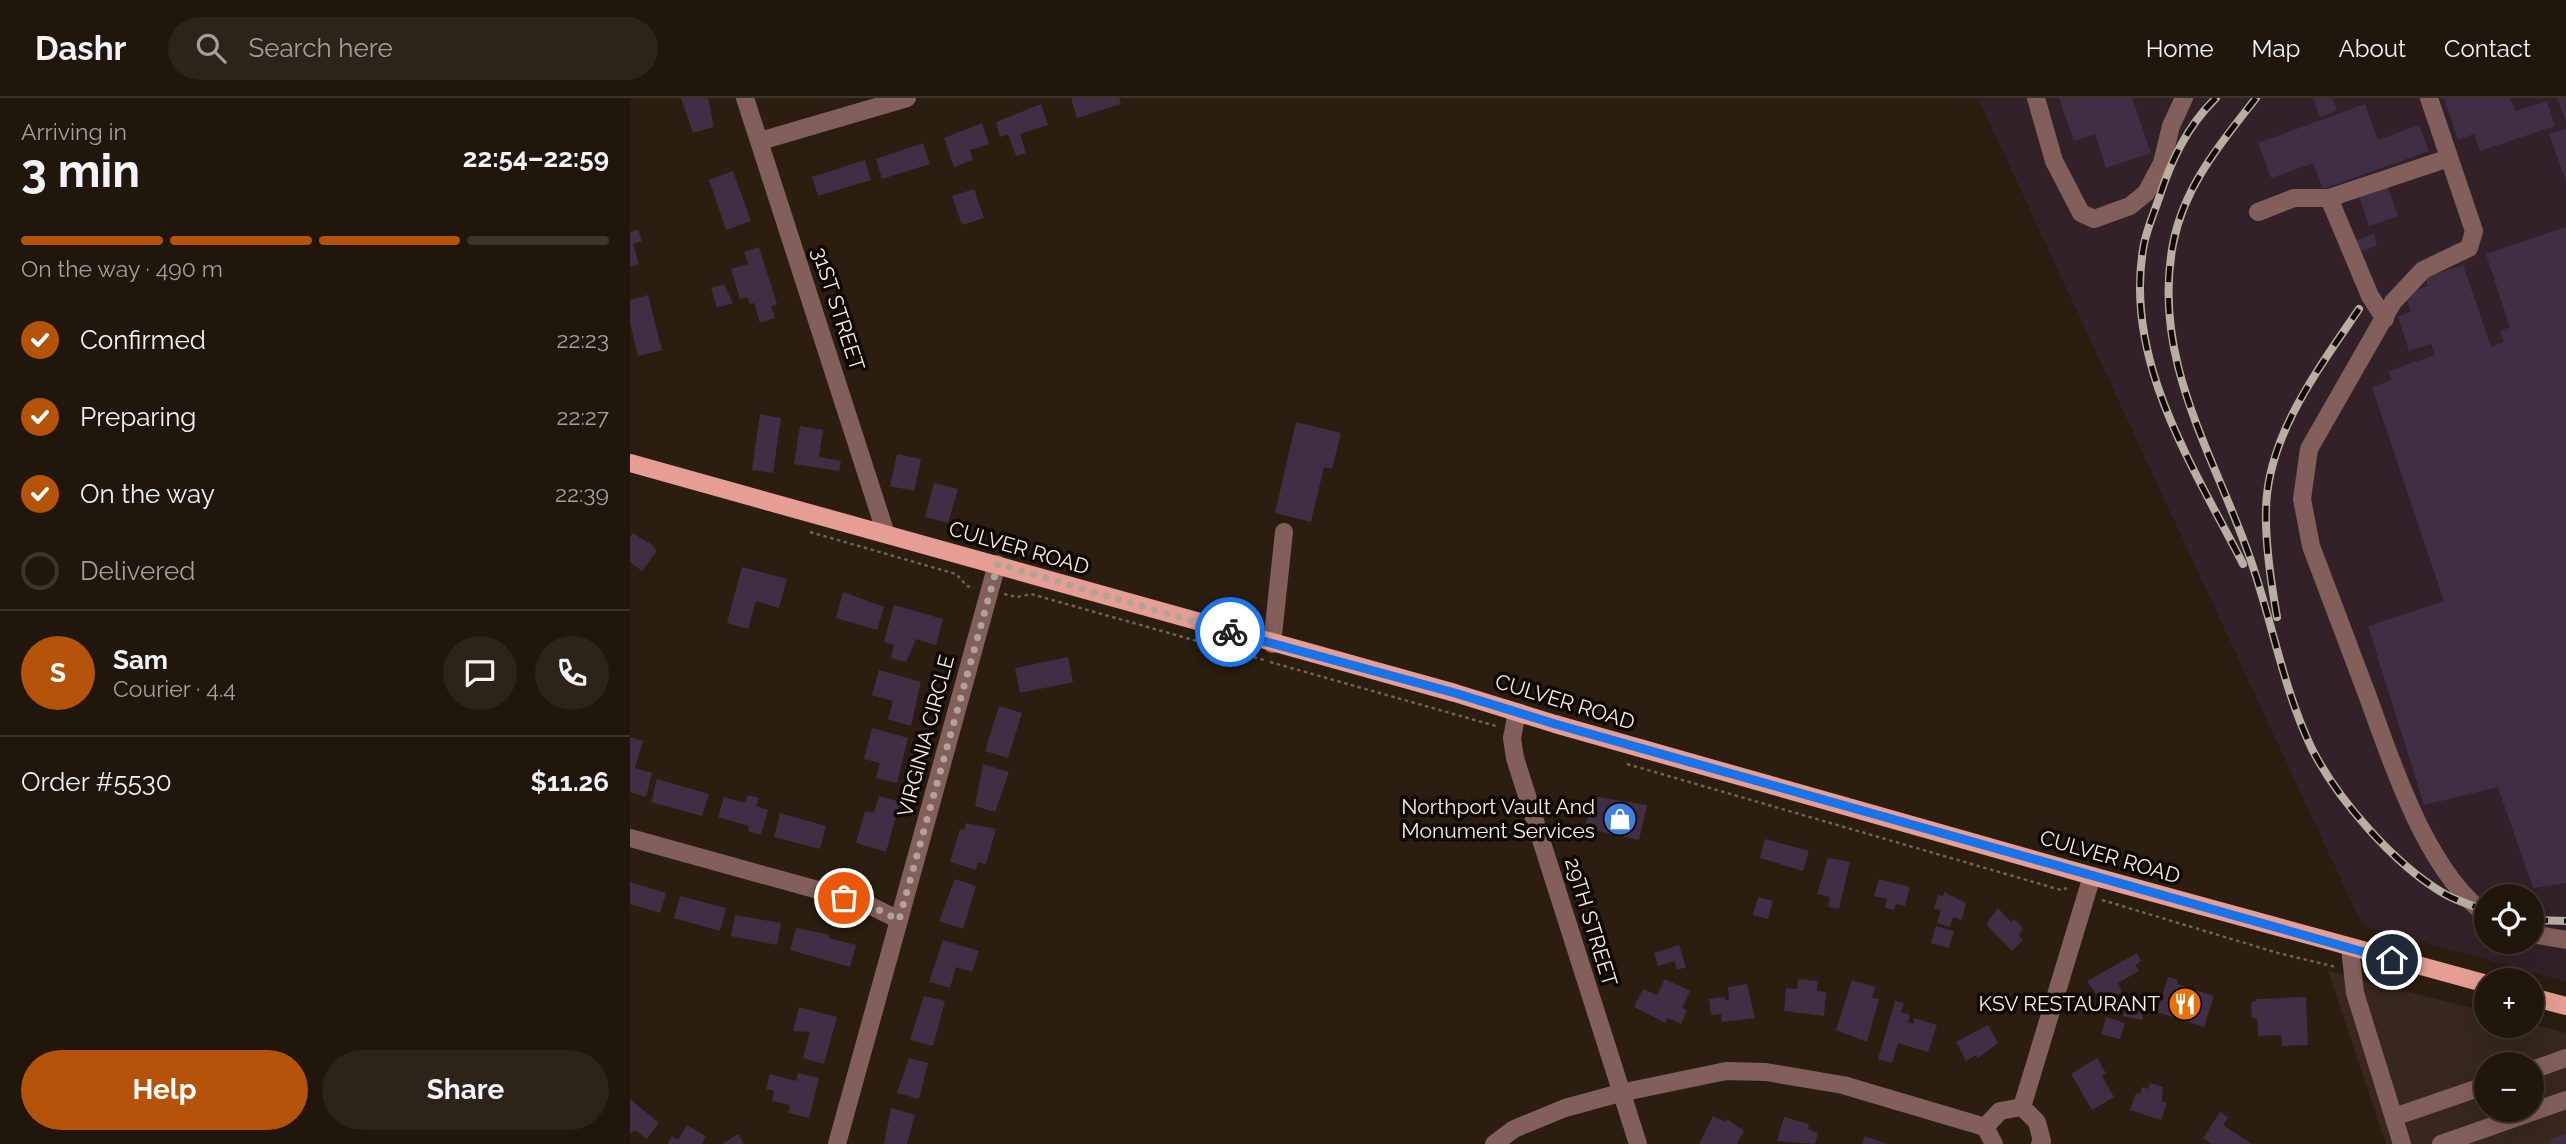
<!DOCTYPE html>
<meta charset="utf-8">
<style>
body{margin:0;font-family:Raleway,sans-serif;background:#2d2319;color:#f1f3f6;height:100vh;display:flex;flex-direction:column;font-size:26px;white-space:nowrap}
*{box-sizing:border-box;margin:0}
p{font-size:23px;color:#a29f9d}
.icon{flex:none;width:38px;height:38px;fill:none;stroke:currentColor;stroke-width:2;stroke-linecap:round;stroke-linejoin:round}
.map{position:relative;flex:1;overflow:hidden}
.side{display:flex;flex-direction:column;background:#20160b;width:630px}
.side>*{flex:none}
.controls{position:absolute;left:1844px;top:786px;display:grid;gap:14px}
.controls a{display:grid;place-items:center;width:70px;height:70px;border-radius:50%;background:#20160b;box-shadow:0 7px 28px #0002,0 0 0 2px #3d352c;font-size:35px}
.pin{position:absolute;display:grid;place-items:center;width:60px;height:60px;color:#fff;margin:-30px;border:4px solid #fff;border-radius:50%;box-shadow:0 2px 7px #0007}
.courier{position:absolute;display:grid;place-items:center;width:70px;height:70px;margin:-35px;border:5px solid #1a73e8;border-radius:50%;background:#fff;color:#222;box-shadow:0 2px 9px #0007}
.head em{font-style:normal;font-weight:700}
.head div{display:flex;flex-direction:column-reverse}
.head{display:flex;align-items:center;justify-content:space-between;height:119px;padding:0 21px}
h1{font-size:46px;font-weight:700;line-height:52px}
.bar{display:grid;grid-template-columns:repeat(4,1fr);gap:10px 7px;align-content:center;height:84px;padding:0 21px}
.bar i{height:9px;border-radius:5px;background:#3d352c}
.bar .selected{background:#b45309}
.bar p{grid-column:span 4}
.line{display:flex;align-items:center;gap:18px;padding:0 21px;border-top:2px solid #3d352c}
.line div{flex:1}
.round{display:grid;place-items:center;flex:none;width:74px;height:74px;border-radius:37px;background:#2d2319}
ol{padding:0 21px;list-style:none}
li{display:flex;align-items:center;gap:21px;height:77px}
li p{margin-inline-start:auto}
li .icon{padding:7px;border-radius:50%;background:#b45309;color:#fff;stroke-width:4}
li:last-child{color:#a29f9d}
li i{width:38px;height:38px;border:4px solid #3d352c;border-radius:50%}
.primary-button{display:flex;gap:14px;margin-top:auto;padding:14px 21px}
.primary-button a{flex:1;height:80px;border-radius:42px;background:#b45309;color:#fff;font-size:28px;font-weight:700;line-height:80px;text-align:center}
.primary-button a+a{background:#2d2319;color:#f1f3f6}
header{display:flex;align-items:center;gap:42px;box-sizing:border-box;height:98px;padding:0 35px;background:#20160b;border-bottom:2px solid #3d352c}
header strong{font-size:33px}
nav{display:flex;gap:38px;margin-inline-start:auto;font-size:24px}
.search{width:490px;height:63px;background:#2d2319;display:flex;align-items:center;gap:18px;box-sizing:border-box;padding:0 24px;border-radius:38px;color:#a29f9d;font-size:26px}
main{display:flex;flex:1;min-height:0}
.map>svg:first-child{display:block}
.industrial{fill:#332129;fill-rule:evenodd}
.education{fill:#37271d;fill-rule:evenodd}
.building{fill:#402e45}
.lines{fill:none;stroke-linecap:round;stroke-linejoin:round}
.path{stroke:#6f6255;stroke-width:2.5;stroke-dasharray:3.5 3.5;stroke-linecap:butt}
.minor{stroke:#825f5a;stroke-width:18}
.major{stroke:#e69d93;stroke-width:18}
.rail-casing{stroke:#b9aea2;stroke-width:8}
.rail{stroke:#0f0804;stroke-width:5;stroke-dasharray:16;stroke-linecap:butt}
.done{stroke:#b0a499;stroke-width:7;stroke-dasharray:0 12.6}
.route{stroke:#1a73e8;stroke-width:9}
.labels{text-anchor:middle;stroke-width:7;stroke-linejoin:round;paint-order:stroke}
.street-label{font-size:21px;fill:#f7ede3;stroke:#0f0804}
.poi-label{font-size:21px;fill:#f7ede3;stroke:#0f0804;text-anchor:end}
</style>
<header>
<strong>Dashr</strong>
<div class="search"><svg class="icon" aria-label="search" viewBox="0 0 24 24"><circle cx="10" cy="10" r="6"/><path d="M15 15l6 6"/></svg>Search here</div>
<nav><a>Home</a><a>Map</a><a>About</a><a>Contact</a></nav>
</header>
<main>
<section class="side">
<div class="head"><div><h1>3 min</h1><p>Arriving in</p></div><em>22:54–22:59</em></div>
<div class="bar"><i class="selected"></i><i class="selected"></i><i class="selected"></i><i></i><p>On the way · 490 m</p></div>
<ol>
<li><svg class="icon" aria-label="check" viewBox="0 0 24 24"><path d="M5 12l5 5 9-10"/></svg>Confirmed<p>22:23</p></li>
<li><svg class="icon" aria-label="check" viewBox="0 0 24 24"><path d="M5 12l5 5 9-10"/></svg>Preparing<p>22:27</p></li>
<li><svg class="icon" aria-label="check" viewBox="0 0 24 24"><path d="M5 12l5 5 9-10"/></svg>On the way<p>22:39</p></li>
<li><i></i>Delivered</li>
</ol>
<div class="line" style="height:126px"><b class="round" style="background:#b45309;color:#fff">S</b><div><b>Sam</b><p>Courier · 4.4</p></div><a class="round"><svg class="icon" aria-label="chat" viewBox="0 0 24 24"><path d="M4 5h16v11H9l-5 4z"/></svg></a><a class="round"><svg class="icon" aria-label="phone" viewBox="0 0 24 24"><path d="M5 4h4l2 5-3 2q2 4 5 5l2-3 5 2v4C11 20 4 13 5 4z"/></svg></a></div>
<div class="line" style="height:91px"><div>Order #5530</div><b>$11.26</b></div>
<div class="primary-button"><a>Help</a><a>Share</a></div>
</section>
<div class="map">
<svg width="1936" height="1046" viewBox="0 0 1936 1046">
<rect width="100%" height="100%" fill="#2b1d0f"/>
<!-- industrial -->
<path class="industrial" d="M1348 0H1936V884L1732 827ZM1857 798H1902V844H1857Z"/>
<!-- education -->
<path class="education" d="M1698 873 1857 914V928L1902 926 1936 935V1046H1756ZM1857 966H1902V1012H1857Z"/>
<!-- building -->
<g class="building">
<polygon points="51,0 78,0 84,29 63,35"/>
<polygon points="441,0 489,0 491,6 447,20"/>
<polygon points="1429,0 1502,0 1521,55 1476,70 1465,36 1444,43"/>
<polygon points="1683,0 1703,0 1707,12 1690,19"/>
<polygon points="1814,0 1880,0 1885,13 1917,3 1925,28 1850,53 1844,36 1828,42"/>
<polygon points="1927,0 1936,0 1936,24"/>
<polygon points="411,6 418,27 390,36 396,55 386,58 378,36 370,39 366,24"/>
<polygon points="1735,6 1748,42 1789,27 1799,53 1693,91 1683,65 1641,80 1628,45"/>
<polygon points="352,25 359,46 340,52 343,62 324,69 314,40"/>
<polygon points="1936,30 1936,83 1919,36"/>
<polygon points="293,45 300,66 252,81 246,61"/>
<polygon points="235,62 241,82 188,98 182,79"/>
<polygon points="103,73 121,123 96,132 79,82"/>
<polygon points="1757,88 1768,118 1739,128 1729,98"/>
<polygon points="344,91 354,120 332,127 322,98"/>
<polygon points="1936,129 1936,785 1903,790 1868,689 1794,707 1738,528 1814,503 1742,289 1762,282 1759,273 1805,257 1801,246 1779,253 1768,218 1781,214 1775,196 1798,188 1795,179 1833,167 1861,249 1874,244 1870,233 1880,229 1856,156"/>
<polygon points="8,131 12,143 3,146 9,166 0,169 0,134"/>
<polygon points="1744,136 1747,148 1727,154 1724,143"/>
<polygon points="129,149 147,206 141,208 145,220 130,225 124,205 120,206 117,199 110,201 101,171 118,166 114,154"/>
<polygon points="94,186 103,205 87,210 81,190"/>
<polygon points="18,197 32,252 8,258 0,225 0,202"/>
<polygon points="130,316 151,320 143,375 122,372"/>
<polygon points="666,324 711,335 702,371 694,369 681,424 645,415"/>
<polygon points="170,328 193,332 189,359 211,363 209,373 164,366"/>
<polygon points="267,356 291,361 284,393 260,388"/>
<polygon points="304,385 328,391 318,425 295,419"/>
<polygon points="3,435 18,445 19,443 27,453 12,473 0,464 0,439"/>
<polygon points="112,469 157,481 149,510 126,503 118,531 97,525"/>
<polygon points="213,494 254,509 247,532 206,520"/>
<polygon points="264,507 313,521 306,547 286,541 276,564 261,560 264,547 254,544"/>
<polygon points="438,559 443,584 390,595 385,570"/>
<polygon points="249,572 291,584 281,628 258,621 263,603 242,597"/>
<polygon points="369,608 392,615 378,660 355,653"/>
<polygon points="242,630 278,640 267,685 246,680 250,665 234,661"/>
<polygon points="0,639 13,643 5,670 22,675 16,699 0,694"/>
<polygon points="353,666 379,674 365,714 345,708"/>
<polygon points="27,681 79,696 72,718 21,704"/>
<polygon points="118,697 129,700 126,708 138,712 131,737 118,733 119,728 88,719 94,699 115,705"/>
<polygon points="249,698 270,704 256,754 226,745 235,713 244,715"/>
<polygon points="962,698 1017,707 1009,742 955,730"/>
<polygon points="150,715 196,728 190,751 144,739"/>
<polygon points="336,725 366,731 356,766 348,764 346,772 320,764 330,731 334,732"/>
<polygon points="1135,741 1179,753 1173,773 1130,760"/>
<polygon points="1198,760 1220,764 1209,811 1198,809 1200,799 1187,796"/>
<polygon points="325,781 346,788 333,831 309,823"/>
<polygon points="1249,781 1280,789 1275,808 1266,806 1264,812 1255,810 1257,801 1244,798"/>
<polygon points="0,784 36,795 30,815 0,806"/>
<polygon points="1314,794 1336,805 1332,822 1323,819 1320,829 1307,825 1311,812 1304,811 1308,797 1313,798"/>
<polygon points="50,798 96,810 90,833 44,820"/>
<polygon points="1128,799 1143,803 1138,821 1123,817"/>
<polygon points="1368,810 1381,824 1384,821 1393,830 1389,838 1393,842 1382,853 1356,826"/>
<polygon points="105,817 151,825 147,847 101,838"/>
<polygon points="1306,828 1324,833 1319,850 1301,845"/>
<polygon points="166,830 200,837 199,840 226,847 220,869 160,852"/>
<polygon points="313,842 349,853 342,874 326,869 320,890 299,884"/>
<polygon points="1049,847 1056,869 1047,872 1044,863 1028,868 1024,855"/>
<polygon points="1507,855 1511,863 1505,867 1509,873 1488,885 1492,894 1472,905 1457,883"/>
<polygon points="1538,879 1548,882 1547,886 1584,898 1574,929 1527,914"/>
<polygon points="1035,881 1060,893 1052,910 1057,912 1051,926 1038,920 1035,925 1004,909 1013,891 1027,897"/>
<polygon points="1168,881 1188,883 1187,893 1196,894 1194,918 1154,913 1156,890 1167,891"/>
<polygon points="1222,882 1245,889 1242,900 1249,901 1237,944 1206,932"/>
<polygon points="1117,886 1125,920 1092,924 1091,916 1081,917 1079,901 1095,899 1095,902 1099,902 1098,889"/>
<polygon points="294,898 315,903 303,948 280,942"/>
<polygon points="1676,899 1678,947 1652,948 1651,937 1628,938 1627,920 1622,920 1621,904 1626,903 1626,901"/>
<polygon points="1265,903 1274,905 1271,914 1280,917 1278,924 1283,926 1284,920 1307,927 1298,954 1268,945 1262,965 1248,961"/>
<polygon points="1496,907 1515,911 1512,922 1493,918"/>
<polygon points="169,909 207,919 194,966 173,960 180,934 163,933"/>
<polygon points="1476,919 1495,925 1490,941 1471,936"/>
<polygon points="1358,927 1368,945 1348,960 1346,957 1336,963 1326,944"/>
<polygon points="279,960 298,965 289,1001 267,995"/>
<polygon points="1467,960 1476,975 1472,978 1484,999 1462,1012 1441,976"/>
<polygon points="168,975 189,980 179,1020 158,1015 160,1007 142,1003 144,993 136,991 140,976 166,983"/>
<polygon points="1520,985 1533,989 1532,1003 1537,1005 1531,1022 1500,1012 1506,995 1510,996 1512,989 1518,991"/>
<polygon points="0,1001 29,1025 17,1041 5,1032 0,1036"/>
<polygon points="261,1010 285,1017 277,1046 254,1046"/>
<polygon points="1590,1014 1598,1020 1593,1027 1622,1046 1582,1046 1573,1040"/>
<polygon points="1083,1018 1096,1024 1097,1021 1114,1033 1107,1046 1069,1046"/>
<polygon points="1154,1019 1179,1026 1178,1031 1188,1035 1185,1046 1147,1043"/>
<polygon points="57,1027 76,1038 72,1046 38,1046 42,1038 48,1042"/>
<polygon points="108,1036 114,1046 92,1046"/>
<polygon points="1936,1036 1936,1046 1921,1046 1920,1041"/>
<polygon points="1235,1038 1257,1046 1232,1046"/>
</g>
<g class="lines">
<!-- path -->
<g class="path">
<polyline points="180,434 326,476 337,488 344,490"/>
<polyline points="374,496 387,499 401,496 634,562"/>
<polyline points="640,564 866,628"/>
<polyline points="997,666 1431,792 1437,790"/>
<polyline points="1472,802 1648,855 1706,869"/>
<polyline points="1740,878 1753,875"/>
</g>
<!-- minor -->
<g class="minor">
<polyline points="115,0 256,436"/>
<polyline points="1406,0 1424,63 1451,115 1464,121 1500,108 1516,95 1532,65 1541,28 1554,0"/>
<path d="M1799 0 1844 133 1839 150 1793 172 1763 204 1679 351 1672 401 1681 448C1700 498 1719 548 1738 599 1762 665 1797 775 1857 817"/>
<polyline points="130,43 277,0"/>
<polyline points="1628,114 1664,100 1699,100"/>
<polyline points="1755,221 1740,198 1699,100 1819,60"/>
<polyline points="642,546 654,434"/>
<polyline points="887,614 882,640 885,660 1008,1046"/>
<polyline points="0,740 235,805 269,822 207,1046"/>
<polyline points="269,822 367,466"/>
<polyline points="1902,836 1936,842"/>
<polyline points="1720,850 1725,895 1772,1046"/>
<polyline points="1902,972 1936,960"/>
<polyline points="1392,1009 1462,778"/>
<polyline points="1392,1009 1407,1024 1412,1043 1410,1046"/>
<polyline points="1764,1019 1857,987"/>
<polyline points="864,1046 884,1031 935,1010 990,995 1096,973 1136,974 1213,987 1355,1029"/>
<polyline points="1364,1046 1355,1029 1370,1013 1392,1009"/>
<polyline points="1811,1046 1936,1002"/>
</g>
<!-- major -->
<g class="major">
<polyline points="0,365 825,595 925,626 1462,778 1857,886"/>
<polyline points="1902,899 1936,908"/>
</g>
<defs>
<g id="rail">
<path d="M1586 0C1557 28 1541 63 1529 100 1524 115 1517 131 1514 146 1492 261 1563 368 1613 466"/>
<path d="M1626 0C1591 45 1554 88 1543 146 1521 262 1584 356 1620 460 1642 522 1653 591 1682 651 1708 702 1764 766 1813 795 1826 803 1842 807 1857 813"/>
<path d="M1647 519C1641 485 1635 447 1636 412 1637 338 1689 270 1729 211"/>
<polyline points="1902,822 1936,823"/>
</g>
</defs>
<!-- rail casing -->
<use href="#rail" class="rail-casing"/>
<!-- rail -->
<use href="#rail" class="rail"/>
</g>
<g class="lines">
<!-- done -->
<polyline class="done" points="214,800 235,805 269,822 368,466 600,534"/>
<!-- route -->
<polyline class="route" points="600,534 825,595 925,626 1762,862"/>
</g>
<!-- icons -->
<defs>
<symbol id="shop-disc" viewBox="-11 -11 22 22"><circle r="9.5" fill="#3f7fe0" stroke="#0f0804"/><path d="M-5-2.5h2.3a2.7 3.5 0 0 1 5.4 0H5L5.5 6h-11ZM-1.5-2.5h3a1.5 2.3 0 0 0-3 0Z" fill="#fff"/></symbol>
<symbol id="restaurant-disc" viewBox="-11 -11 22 22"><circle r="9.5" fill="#e8710a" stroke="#0f0804"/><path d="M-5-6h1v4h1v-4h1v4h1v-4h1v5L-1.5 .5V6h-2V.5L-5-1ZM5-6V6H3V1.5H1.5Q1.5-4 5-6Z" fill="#fff"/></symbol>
</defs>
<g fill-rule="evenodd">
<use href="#shop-disc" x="971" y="702" width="38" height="38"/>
<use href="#restaurant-disc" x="1536" y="887" width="38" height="38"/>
</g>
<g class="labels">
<!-- street labels -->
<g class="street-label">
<text transform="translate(208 211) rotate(72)" y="7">31ST STREET</text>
<text transform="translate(389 450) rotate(16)" y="7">CULVER ROAD</text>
<text transform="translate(935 604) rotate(17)" y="7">CULVER ROAD</text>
<text transform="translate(296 638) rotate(-75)" y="7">VIRGINIA CIRCLE</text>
<text transform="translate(1480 759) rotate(16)" y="7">CULVER ROAD</text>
<text transform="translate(961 824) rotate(73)" y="7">29TH STREET</text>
</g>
<!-- poi labels -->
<g class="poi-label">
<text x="965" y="716">Northport Vault And<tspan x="965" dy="24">Monument Services</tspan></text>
<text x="1530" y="913">KSV RESTAURANT</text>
</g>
</g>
</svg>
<div class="controls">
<a><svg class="icon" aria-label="locate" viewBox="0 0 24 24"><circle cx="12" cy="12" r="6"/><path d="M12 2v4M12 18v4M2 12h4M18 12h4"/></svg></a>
<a>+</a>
<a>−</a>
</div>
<div class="pin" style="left:214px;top:800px;background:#ea580c"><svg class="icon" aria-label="bag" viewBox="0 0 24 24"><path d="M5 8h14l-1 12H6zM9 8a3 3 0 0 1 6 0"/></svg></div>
<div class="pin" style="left:1762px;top:862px;background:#1f2937"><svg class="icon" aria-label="home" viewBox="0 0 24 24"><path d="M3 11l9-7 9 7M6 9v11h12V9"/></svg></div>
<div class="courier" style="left:600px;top:534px"><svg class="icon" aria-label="bike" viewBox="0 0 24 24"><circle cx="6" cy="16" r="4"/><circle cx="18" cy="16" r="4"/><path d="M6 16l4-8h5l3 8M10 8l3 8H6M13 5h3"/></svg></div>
</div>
</main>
